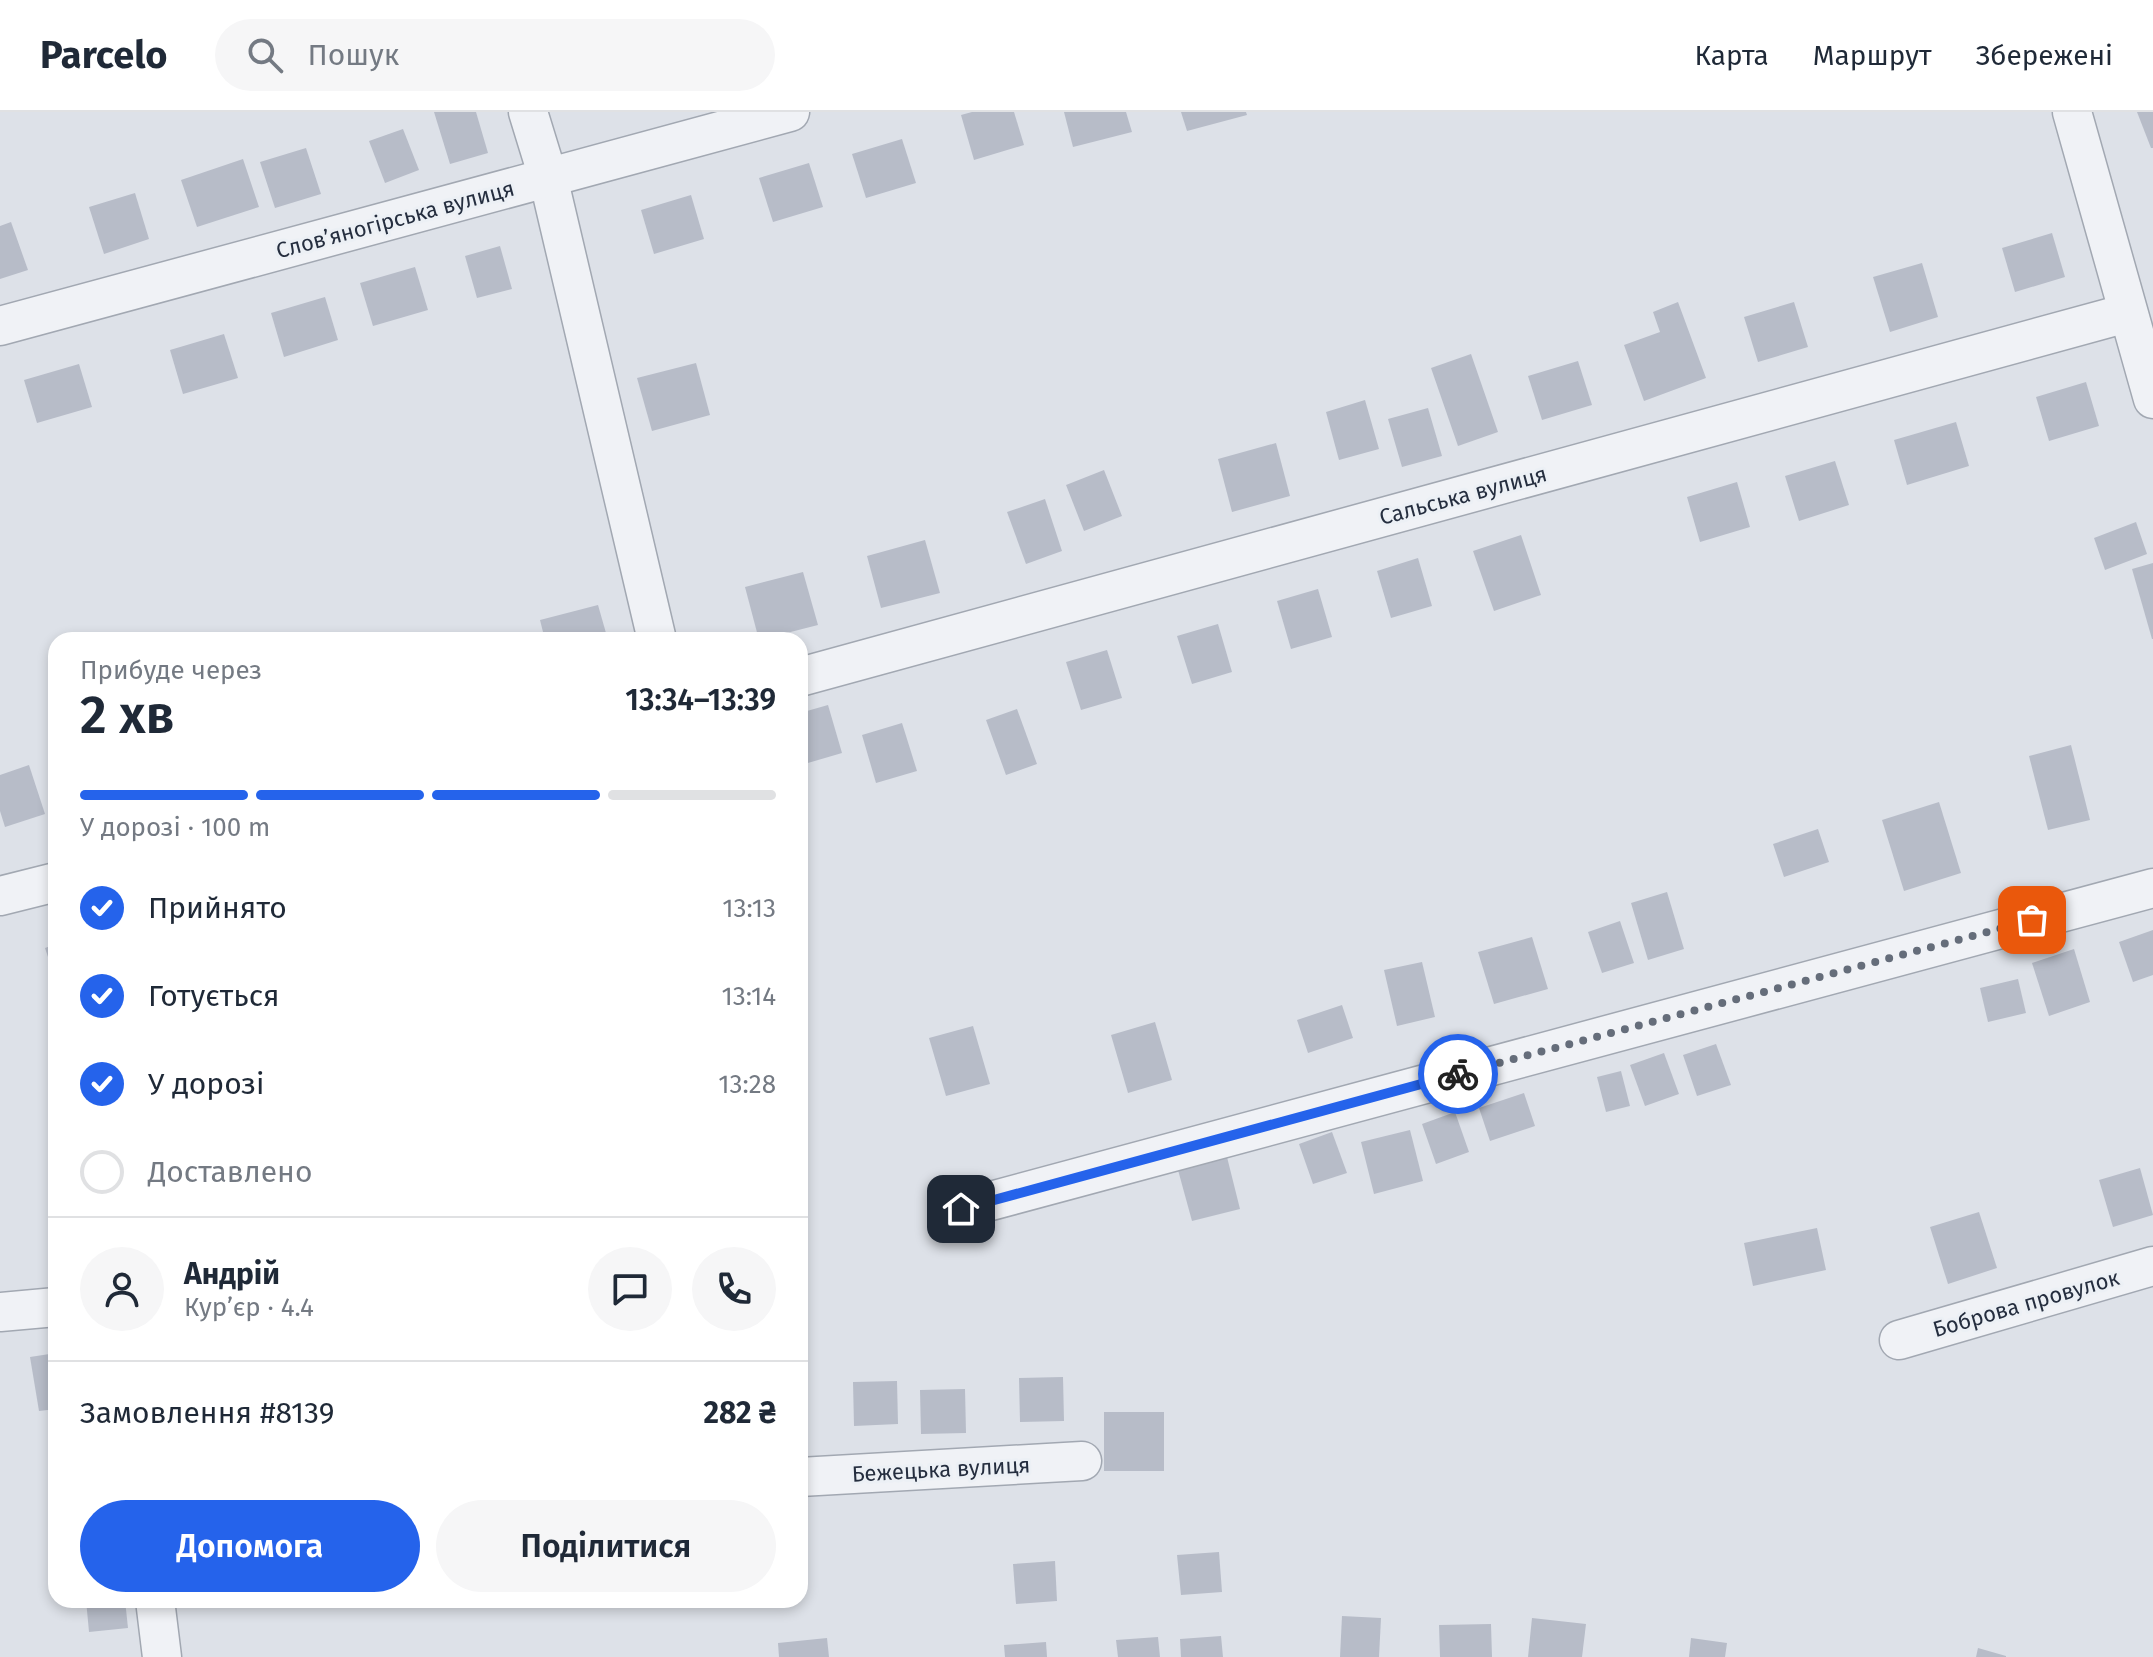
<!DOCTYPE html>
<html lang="uk">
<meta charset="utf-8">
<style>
body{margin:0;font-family:"Fira Sans",sans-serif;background:#f6f6f7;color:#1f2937;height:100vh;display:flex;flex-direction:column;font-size:30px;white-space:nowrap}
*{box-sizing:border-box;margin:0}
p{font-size:26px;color:#747a83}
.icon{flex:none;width:44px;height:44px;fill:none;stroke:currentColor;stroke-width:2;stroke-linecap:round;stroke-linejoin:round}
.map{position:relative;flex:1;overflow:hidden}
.sheet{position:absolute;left:48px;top:520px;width:760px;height:976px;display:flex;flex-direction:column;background:#fff;border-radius:24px;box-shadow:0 4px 12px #0003}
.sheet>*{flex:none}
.pin{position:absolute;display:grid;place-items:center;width:68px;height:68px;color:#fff;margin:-34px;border-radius:16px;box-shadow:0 4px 12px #0006}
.courier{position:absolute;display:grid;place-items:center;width:80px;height:80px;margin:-40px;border:6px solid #2563eb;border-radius:50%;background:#fff;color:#222;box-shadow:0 2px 10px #0007}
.summary em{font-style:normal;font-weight:600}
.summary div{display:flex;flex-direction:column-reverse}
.summary{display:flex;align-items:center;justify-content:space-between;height:136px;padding:0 32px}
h1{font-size:52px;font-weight:600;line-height:60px}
.bar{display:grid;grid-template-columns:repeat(4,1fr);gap:12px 8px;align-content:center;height:96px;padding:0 32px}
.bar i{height:10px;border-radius:6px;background:#e0e1e3}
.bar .current{background:#2563eb}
.bar p{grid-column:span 4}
.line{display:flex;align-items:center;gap:20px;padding:0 32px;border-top:2px solid #e0e1e3}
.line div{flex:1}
.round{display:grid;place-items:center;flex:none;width:84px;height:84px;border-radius:42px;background:#f6f6f7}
ol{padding:0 32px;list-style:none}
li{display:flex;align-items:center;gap:24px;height:88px}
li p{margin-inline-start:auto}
li .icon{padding:8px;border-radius:50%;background:#2563eb;color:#fff;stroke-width:4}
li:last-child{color:#747a83}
li i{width:44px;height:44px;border:4px solid #e0e1e3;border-radius:50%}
.cta{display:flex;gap:16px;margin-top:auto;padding:16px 32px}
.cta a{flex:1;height:92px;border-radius:48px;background:#2563eb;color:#fff;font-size:32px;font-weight:600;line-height:92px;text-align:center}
.cta a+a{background:#f6f6f7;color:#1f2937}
header{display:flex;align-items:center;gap:48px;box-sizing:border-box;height:112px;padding:0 40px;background:#fff;border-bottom:2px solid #e0e1e3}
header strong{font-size:38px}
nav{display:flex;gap:44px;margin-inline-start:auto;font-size:28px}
.search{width:560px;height:72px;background:#f6f6f7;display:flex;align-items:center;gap:20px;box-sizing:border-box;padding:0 28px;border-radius:44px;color:#747a83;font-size:30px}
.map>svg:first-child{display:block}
.building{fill:#b7bcc8}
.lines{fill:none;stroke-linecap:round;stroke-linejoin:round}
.minor-casing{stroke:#a2a8b2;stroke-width:41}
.minor{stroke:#f0f2f6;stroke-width:38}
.done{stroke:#656d7a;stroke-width:8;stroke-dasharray:0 14.4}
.route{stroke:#2563eb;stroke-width:10}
.labels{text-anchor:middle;stroke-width:6;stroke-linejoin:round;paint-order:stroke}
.street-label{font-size:22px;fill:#252e3f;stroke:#ecf0f5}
</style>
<header>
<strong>Parcelo</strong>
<div class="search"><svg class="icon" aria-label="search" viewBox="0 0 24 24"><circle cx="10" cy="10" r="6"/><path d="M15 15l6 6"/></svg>Пошук</div>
<nav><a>Карта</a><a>Маршрут</a><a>Збережені</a></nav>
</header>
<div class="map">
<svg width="2153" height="1545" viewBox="0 0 2153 1545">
<rect width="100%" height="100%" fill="#dde1e8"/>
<!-- building -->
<g class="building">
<polygon points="434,0 476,0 488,41 450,52"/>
<polygon points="972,0 1014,0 1024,33 974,48 961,3"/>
<polygon points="1064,0 1126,0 1132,20 1073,35"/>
<polygon points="1181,0 1246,0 1247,3 1187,19"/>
<polygon points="2137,0 2153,0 2153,36 2151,36"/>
<polygon points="403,17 419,58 385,71 369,29"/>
<polygon points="902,27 916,71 866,86 852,42"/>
<polygon points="306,36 321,82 275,96 260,50"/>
<polygon points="243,47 259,95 197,115 181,68"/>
<polygon points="809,51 823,95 773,110 759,66"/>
<polygon points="135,81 149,127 104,142 89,95"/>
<polygon points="691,83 704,127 654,142 641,98"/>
<polygon points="11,110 28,158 0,167 0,114"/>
<polygon points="2052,121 2065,165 2015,180 2002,136"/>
<polygon points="500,134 512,177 477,186 465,144"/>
<polygon points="1922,151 1938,205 1890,220 1873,165"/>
<polygon points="415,155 428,198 373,214 360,171"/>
<polygon points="325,185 338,228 284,245 271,201"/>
<polygon points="1678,190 1706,266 1644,289 1624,233 1660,220 1653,200"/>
<polygon points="1794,190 1808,235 1758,250 1744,205"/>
<polygon points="224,222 238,266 183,282 170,238"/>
<polygon points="1471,242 1498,320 1458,334 1431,256"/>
<polygon points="1578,249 1592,293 1542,308 1528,264"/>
<polygon points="696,251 710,303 652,319 637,266"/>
<polygon points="79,252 92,295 37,311 24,268"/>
<polygon points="2086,270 2099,314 2049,329 2036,285"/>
<polygon points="1365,288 1379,337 1339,348 1326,300"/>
<polygon points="1428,296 1442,344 1402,355 1388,307"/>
<polygon points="1956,310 1969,354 1907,373 1894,328"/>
<polygon points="1276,331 1290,384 1232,400 1218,347"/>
<polygon points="1835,349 1849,393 1799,409 1785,364"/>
<polygon points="1104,358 1122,404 1084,419 1066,373"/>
<polygon points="1737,370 1750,415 1700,430 1687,385"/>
<polygon points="1045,387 1062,439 1026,452 1007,400"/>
<polygon points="2136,410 2147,442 2105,458 2094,426"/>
<polygon points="1521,423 1541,483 1494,499 1473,439"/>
<polygon points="925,428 940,481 881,496 867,444"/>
<polygon points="1418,446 1432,494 1391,506 1377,459"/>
<polygon points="2153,451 2153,527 2152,527 2132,457"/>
<polygon points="803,460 818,513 759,528 745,475"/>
<polygon points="1318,477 1332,525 1291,537 1277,489"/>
<polygon points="598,493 608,528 545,528 540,508"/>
<polygon points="1218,512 1232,560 1192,572 1177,524"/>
<polygon points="1107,538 1122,586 1081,598 1066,550"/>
<polygon points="828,593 842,641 801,653 800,601"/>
<polygon points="1017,597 1037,652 1006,663 986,608"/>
<polygon points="902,611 917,659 876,671 862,623"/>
<polygon points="2071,633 2090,708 2048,718 2029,644"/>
<polygon points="29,653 45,702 5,715 0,699 0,663"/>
<polygon points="1939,690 1961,761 1904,779 1882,708"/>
<polygon points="1818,717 1829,750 1784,765 1773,732"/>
<polygon points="1667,780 1684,837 1648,848 1631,791"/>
<polygon points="1620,809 1634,851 1602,861 1588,820"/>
<polygon points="2153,818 2153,863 2133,870 2119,830"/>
<polygon points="1532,825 1548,877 1494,892 1478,840"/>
<polygon points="56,832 56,866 55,866 45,836"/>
<polygon points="2074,837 2090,890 2049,904 2032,851"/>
<polygon points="1422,850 1435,905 1397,914 1384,858"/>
<polygon points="2018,867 2026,901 1988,910 1980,876"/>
<polygon points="1342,893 1353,926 1308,941 1297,908"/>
<polygon points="1155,910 1172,968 1128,981 1111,923"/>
<polygon points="973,914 990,972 946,984 929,926"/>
<polygon points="1716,932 1731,973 1697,984 1683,943"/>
<polygon points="1664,941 1679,982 1645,994 1630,953"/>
<polygon points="1621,959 1630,994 1606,1000 1597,965"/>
<polygon points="1524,981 1535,1014 1490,1029 1479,996"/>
<polygon points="1455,1000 1469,1040 1436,1052 1422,1012"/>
<polygon points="1410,1018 1423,1069 1374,1082 1361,1030"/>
<polygon points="1332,1020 1347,1061 1313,1072 1299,1032"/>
<polygon points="1227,1045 1240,1097 1192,1109 1178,1058"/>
<polygon points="2140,1056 2153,1103 2113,1115 2099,1068"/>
<polygon points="1979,1100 1997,1156 1948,1172 1930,1115"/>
<polygon points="1817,1116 1826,1158 1753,1174 1744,1131"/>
<polygon points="56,1241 56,1297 39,1299 30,1245"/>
<polygon points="1063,1265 1064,1309 1020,1310 1019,1266"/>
<polygon points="897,1269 898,1312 854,1314 853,1270"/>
<polygon points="965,1277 966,1321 921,1322 920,1278"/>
<polygon points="800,1293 806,1293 808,1337 800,1337"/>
<rect x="1104" y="1300" width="60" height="59"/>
<polygon points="1219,1440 1222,1480 1181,1483 1177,1443"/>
<polygon points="1055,1449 1057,1489 1016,1492 1013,1452"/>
<polygon points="86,1488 125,1488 128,1516 89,1520"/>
<polygon points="1342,1504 1381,1506 1379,1545 1340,1545"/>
<polygon points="1532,1506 1586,1512 1582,1545 1528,1545"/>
<polygon points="1491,1512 1492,1545 1440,1545 1439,1513"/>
<polygon points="1221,1524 1223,1545 1181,1545 1180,1527"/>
<polygon points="1158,1525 1160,1545 1118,1545 1116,1528"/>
<polygon points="827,1526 829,1545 779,1545 778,1531"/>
<polygon points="1691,1526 1727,1531 1725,1545 1689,1545"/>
<polygon points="1046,1530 1047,1545 1005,1545 1004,1533"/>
<polygon points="1978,1536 2006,1544 2006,1545 1976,1545"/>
</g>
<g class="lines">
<defs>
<g id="minor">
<polyline points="528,0 548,65 657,528"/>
<polyline points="2072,0 2153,287"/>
<polyline points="0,214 790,0"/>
<polyline points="800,565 2127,201"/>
<polyline points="0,784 56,770"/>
<polyline points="961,1097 2153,776"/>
<polyline points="0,1200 56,1195"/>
<polyline points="1899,1228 2153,1154"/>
<polyline points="800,1365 1082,1349"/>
<polyline points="155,1488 162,1545"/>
</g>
</defs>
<!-- minor casing -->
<use href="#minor" class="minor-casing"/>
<!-- minor -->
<use href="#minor" class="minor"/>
</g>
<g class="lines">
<!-- done -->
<polyline class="done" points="1458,962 2032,808"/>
<!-- route -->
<polyline class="route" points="961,1097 1458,962"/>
</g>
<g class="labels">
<!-- street labels -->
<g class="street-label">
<text transform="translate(395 107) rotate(-15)" y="8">Слов’яногірська вулиця</text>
<text transform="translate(1463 383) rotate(-15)" y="8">Сальська вулиця</text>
<text transform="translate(2026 1191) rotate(-16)" y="8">Боброва провулок</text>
<text transform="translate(941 1357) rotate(-3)" y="8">Бежецька вулиця</text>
</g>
</g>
</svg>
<div class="pin" style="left:2032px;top:808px;background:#ea580c"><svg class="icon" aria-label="bag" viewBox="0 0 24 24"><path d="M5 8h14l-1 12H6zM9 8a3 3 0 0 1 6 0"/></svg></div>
<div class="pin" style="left:961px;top:1097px;background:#1f2937"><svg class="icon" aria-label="home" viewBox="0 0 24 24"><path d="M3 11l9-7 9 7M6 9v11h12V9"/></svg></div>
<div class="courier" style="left:1458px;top:962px"><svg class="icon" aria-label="bike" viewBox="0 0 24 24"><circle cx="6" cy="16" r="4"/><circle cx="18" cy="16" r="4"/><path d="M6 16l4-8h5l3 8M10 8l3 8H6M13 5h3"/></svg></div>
<section class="sheet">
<div class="summary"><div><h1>2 хв</h1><p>Прибуде через</p></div><em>13:34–13:39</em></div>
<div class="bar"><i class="current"></i><i class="current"></i><i class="current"></i><i></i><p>У дорозі · 100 m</p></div>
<ol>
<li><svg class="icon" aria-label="check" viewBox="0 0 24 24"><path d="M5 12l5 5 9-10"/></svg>Прийнято<p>13:13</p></li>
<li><svg class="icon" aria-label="check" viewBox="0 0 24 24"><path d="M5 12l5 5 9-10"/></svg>Готується<p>13:14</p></li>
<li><svg class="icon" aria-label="check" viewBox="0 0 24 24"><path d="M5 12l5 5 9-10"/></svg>У дорозі<p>13:28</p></li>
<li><i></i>Доставлено</li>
</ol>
<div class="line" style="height:144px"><a class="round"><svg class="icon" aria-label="person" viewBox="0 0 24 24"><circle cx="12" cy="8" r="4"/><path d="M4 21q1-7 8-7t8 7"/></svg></a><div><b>Андрій</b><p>Кур’єр · 4.4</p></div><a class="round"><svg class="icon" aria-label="chat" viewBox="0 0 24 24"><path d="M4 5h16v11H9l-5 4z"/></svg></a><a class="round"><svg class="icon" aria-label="phone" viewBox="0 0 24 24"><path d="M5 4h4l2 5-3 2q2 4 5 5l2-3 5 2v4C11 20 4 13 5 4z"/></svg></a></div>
<div class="line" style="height:104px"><div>Замовлення #8139</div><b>282 ₴</b></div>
<div class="cta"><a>Допомога</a><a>Поділитися</a></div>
</section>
</div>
